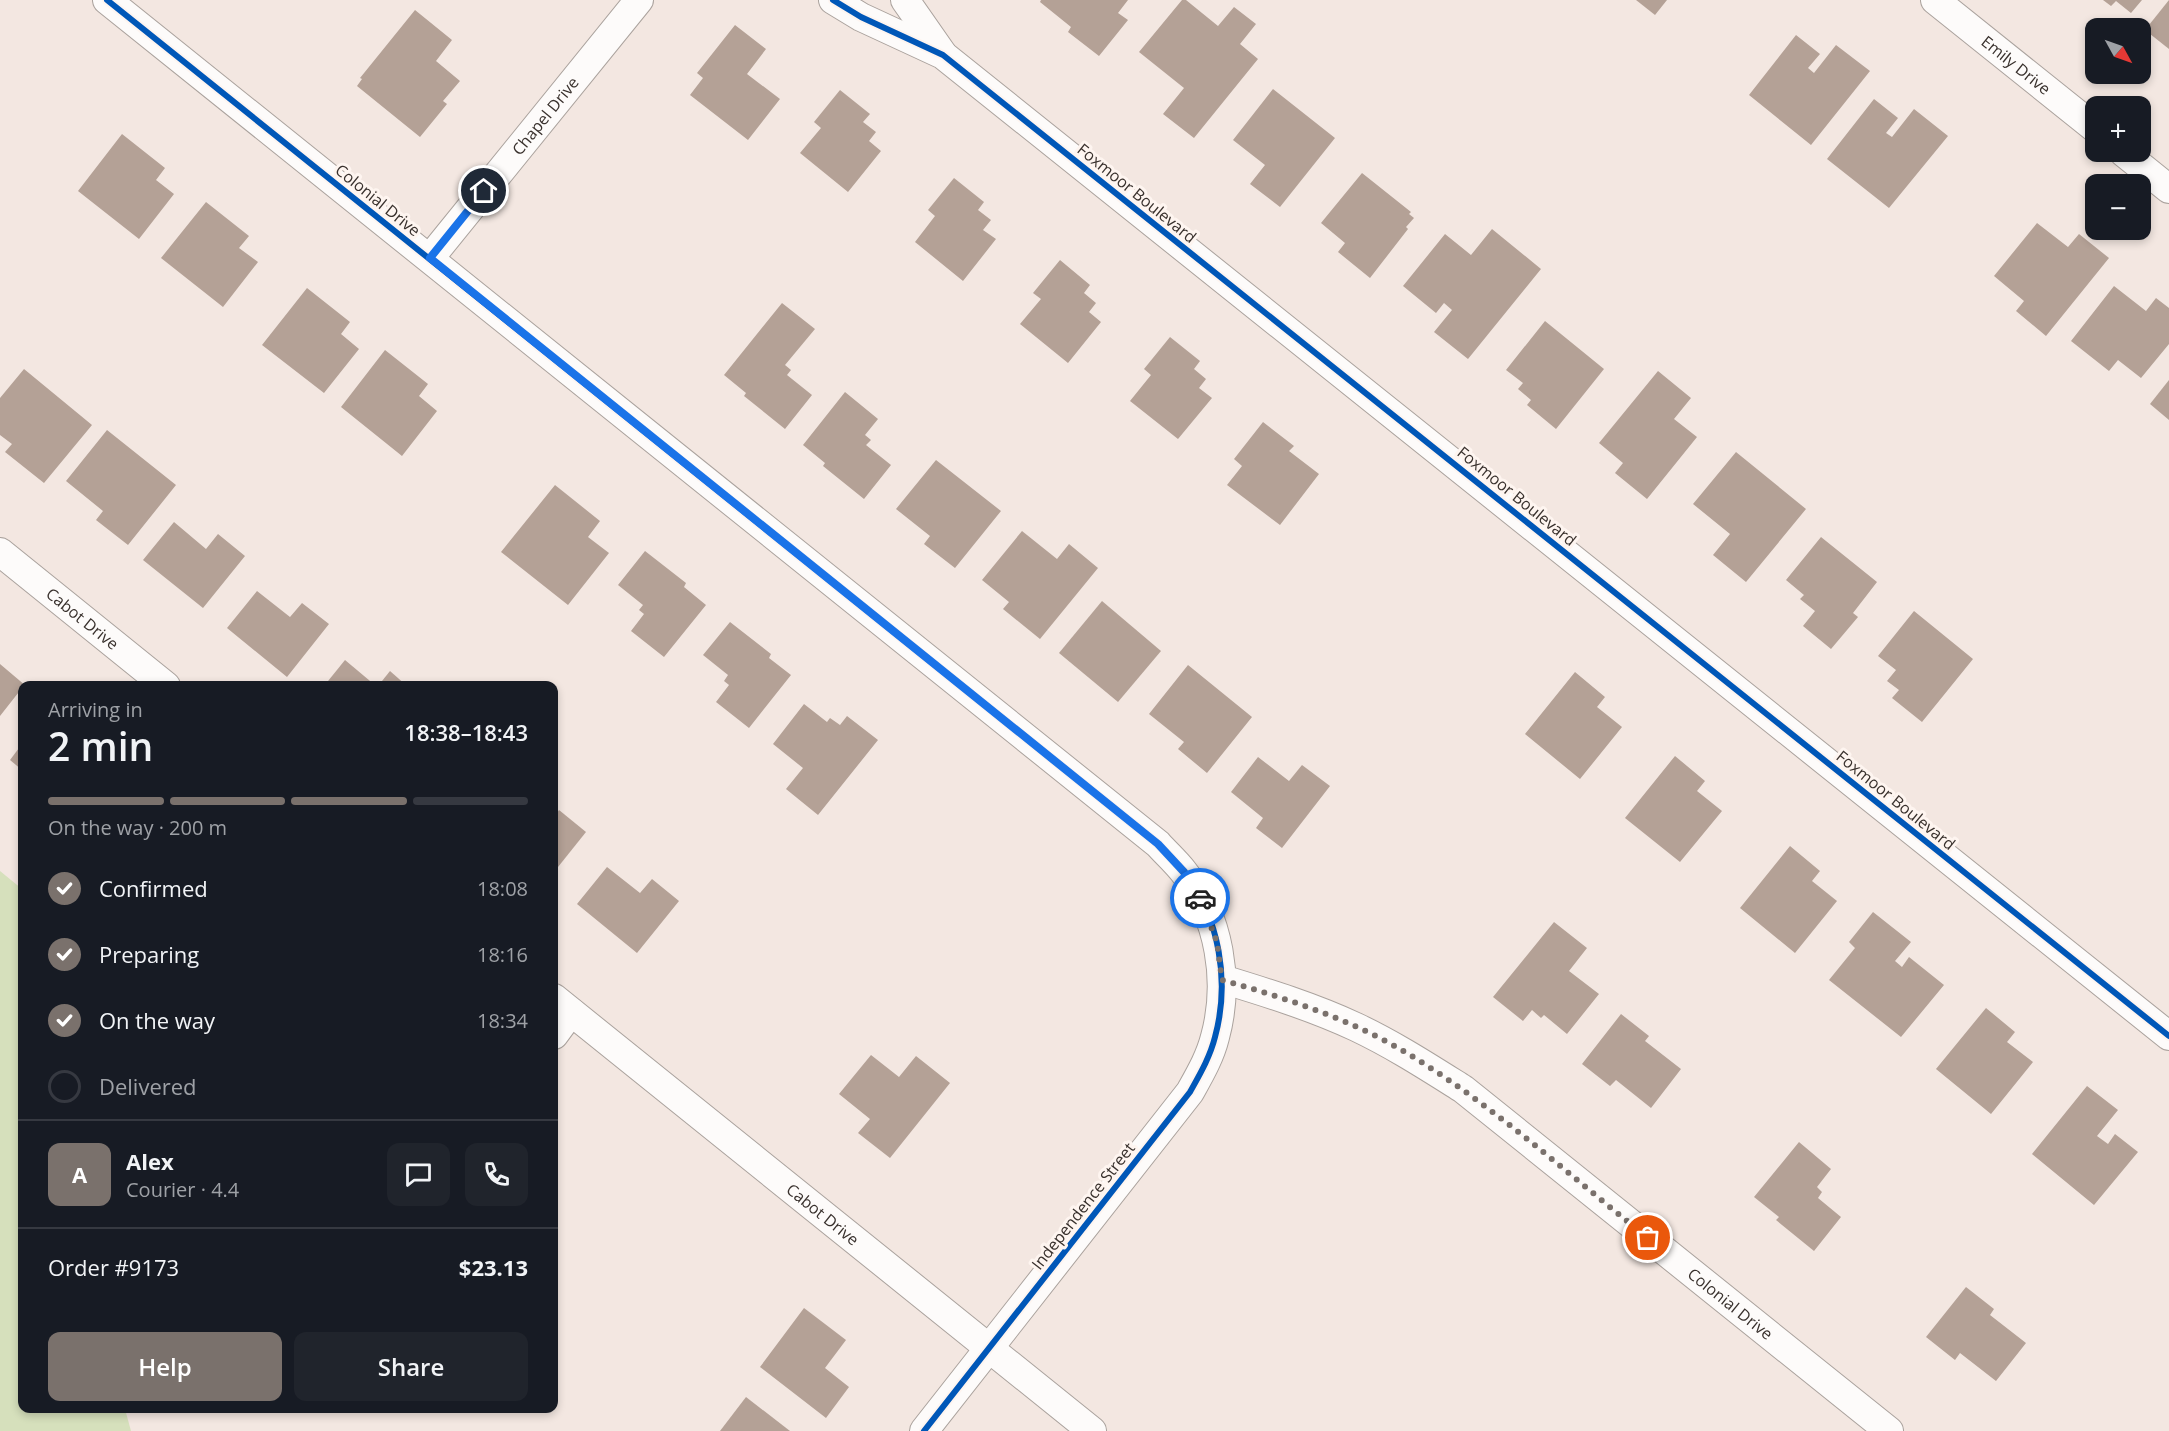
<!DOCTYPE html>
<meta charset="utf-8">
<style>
body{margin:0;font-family:"Open Sans",sans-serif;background:#20242c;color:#f1f3f6;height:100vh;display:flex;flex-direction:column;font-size:22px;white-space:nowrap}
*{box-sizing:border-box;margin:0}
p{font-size:20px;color:#9ea1a6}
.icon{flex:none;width:33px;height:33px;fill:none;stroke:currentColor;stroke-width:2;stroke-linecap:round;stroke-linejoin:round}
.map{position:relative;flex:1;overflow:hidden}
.drawer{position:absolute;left:18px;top:681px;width:540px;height:732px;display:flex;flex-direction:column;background:#171b24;border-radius:12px;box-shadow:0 3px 9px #0003}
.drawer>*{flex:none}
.needle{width:39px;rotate:130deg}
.tools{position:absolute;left:2085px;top:18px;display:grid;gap:12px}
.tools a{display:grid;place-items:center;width:66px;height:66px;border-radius:12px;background:#171b24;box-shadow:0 3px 9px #0003;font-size:30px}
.pin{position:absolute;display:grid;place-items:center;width:51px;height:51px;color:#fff;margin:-26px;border:3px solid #fff;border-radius:50%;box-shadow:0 2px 6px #0007}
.courier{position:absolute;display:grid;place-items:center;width:60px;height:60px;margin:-30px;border:4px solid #1a73e8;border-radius:50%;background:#fff;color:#222;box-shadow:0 2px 8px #0007}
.overview em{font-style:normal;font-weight:600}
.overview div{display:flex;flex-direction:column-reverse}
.overview{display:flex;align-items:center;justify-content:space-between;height:102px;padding:0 30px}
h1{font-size:39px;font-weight:600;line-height:45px}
.bar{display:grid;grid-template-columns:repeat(4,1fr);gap:9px 6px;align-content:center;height:72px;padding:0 30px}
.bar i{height:8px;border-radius:4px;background:#363941}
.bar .current{background:#7a716c}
.bar p{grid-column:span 4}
.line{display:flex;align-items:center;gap:15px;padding:0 30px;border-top:2px solid #363941}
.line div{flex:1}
.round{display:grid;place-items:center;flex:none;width:63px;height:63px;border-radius:12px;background:#20242c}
ol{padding:0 30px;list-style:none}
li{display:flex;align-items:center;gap:18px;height:66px}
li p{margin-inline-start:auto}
li .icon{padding:6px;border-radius:50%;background:#7a716c;color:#fff;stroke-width:4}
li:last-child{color:#9ea1a6}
li i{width:33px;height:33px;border:3px solid #363941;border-radius:50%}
.primary-button{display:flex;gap:12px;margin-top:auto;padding:12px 30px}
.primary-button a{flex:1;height:69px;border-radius:12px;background:#7a716c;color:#fff;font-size:24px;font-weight:600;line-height:69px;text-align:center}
.primary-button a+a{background:#20242c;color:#f1f3f6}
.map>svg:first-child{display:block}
.green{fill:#d6e0bc}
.building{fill:#b4a196}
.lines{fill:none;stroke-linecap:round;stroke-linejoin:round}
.street-casing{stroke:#aaa29d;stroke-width:30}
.street{stroke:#fdfbfa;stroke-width:28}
.cycleway-casing{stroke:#fef5f0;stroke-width:10}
.cycleway{stroke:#0057b8;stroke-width:6}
.done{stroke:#7a716c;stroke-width:6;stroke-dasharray:0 10.8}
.route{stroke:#1a73e8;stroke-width:8}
.labels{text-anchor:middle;stroke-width:6;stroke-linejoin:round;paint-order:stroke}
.street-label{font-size:16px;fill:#39312d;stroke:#fef5f0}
</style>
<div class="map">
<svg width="2169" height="1431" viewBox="0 0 2169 1431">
<rect width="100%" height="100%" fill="#f3e7e1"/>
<!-- green -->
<polygon class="green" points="0,871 22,889 22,1408 125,1409 131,1431 0,1431"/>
<!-- building -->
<g class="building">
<polygon points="1041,0 1128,0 1118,13 1128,20 1099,56 1068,32 1071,27 1040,2"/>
<polygon points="1182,0 1186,0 1218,26 1234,7 1256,24 1240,44 1258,59 1194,138 1163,114 1184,88 1139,52"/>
<polygon points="1636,0 1667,0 1655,15"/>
<polygon points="2103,0 2142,0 2131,13 2116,1 2111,6"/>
<polygon points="2169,0 2169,49 2145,30"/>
<polygon points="415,10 452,40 436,61 460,81 443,101 447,104 420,137 357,86 362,79 360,78"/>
<polygon points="735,25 766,49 747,74 780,99 748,140 690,95 703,78 697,73"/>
<polygon points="1796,35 1820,54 1808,68 1814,73 1836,45 1870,71 1811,145 1749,95"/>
<polygon points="1273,89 1335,138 1280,207 1250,184 1265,165 1233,140"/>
<polygon points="840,90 870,114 863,122 876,132 869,141 881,151 848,192 800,153 821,128 814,122"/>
<polygon points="1874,99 1898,118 1886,133 1892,137 1914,109 1948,136 1889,208 1827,159"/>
<polygon points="122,134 165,168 156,180 174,194 139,239 78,191"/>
<polygon points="1362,173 1411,212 1409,214 1414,218 1406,227 1408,229 1370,278 1338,252 1345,243 1321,223"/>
<polygon points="954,178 984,202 978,210 991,220 983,230 996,239 963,281 915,242 935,216 928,210"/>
<polygon points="206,202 249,236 239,248 258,262 223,307 161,258"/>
<polygon points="2037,223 2068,247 2079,234 2109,258 2046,336 2016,311 2024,301 1994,276"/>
<polygon points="1492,229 1541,269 1468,359 1434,332 1452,310 1444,303 1436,313 1403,286 1445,234 1471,255"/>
<polygon points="1060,260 1090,285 1084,293 1096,303 1089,312 1101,322 1068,363 1020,324 1041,299 1033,293"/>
<polygon points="2114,286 2146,311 2156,298 2169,308 2169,344 2141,378 2118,360 2109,371 2071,341"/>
<polygon points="307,288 350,322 341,334 359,349 324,393 262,345"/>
<polygon points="782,303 815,329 785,365 791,370 787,375 812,395 785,429 744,396 746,393 724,375"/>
<polygon points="1545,321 1604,369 1556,429 1527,405 1531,400 1518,389 1523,383 1506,370"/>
<polygon points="1170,337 1200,361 1194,369 1206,379 1199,388 1212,398 1178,439 1130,401 1151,375 1144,369"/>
<polygon points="385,350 428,384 419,396 437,411 402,456 341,407"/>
<polygon points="24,369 92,425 44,483 5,452 12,444 0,435 0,398"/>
<polygon points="1658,371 1691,398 1674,419 1697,437 1647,499 1615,473 1623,463 1599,443"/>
<polygon points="2169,380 2169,420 2150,404"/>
<polygon points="845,392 878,419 865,435 871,440 866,445 891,465 864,499 823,466 825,463 803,445"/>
<polygon points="1263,422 1294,446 1289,451 1319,474 1280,525 1227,485 1242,466 1234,459"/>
<polygon points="107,430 176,485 128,545 96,520 103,511 66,481"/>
<polygon points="1736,452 1806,509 1746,582 1713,555 1730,534 1693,504"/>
<polygon points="936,460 1001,511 955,568 924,544 930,536 896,509"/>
<polygon points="555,485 600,521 588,537 609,553 568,605 501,552"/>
<polygon points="174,522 206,549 218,534 245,556 203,608 143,560"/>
<polygon points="1022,531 1057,559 1069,544 1098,568 1040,639 1003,609 1009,602 982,580"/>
<polygon points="1821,537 1877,582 1853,613 1858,617 1831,649 1803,626 1815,611 1800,599 1804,595 1786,580"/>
<polygon points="645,551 686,583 684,587 706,605 664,657 631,631 644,614 639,610 643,605 618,585"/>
<polygon points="257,591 290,617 302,603 329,624 287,677 227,628"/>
<polygon points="1102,601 1161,651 1118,702 1059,653"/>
<polygon points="1914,611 1973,659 1922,722 1892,698 1899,690 1887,681 1896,670 1878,656"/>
<polygon points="730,622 771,654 769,658 791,675 749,728 716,702 729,685 724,681 728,675 703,655"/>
<polygon points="345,660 376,686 324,686"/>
<polygon points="0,664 26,686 22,686 22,688 0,716"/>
<polygon points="1188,665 1252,717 1207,773 1178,749 1184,742 1149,714"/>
<polygon points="390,671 407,686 378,686"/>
<polygon points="1575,672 1605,697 1597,707 1622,727 1580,779 1525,734"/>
<polygon points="804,704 827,722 830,718 840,725 847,716 878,740 818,815 786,789 803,768 773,744"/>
<polygon points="22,744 22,770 10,760"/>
<polygon points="1675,756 1705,781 1697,791 1722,811 1680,862 1625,818"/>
<polygon points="1258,757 1289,781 1302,765 1330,786 1282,848 1256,828 1263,818 1231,792"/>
<polygon points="559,810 586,832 554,872 554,817"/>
<polygon points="1790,846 1820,871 1812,881 1837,901 1795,953 1740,908"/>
<polygon points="607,867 640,893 652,879 679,901 637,953 577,904"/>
<polygon points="1873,912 1911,942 1895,961 1902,967 1909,957 1944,985 1901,1037 1829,980 1855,948 1849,942"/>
<polygon points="1554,922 1587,948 1569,971 1599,994 1567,1034 1544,1015 1541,1018 1532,1010 1523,1021 1493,997"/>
<polygon points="1986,1008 2015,1032 2007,1042 2033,1062 1991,1114 1936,1069"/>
<polygon points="1621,1014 1649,1036 1645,1041 1681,1069 1651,1108 1616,1080 1610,1086 1582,1064"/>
<polygon points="871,1055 899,1077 916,1056 950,1083 890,1158 858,1133 870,1119 839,1094"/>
<polygon points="2087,1086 2118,1110 2097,1136 2108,1144 2115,1134 2138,1152 2094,1205 2032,1154"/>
<polygon points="1799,1142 1831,1169 1817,1187 1822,1192 1818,1198 1841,1217 1814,1251 1776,1220 1779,1217 1754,1197"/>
<polygon points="1966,1287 1994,1309 1990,1315 2026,1343 1996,1381 1960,1353 1955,1360 1926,1337"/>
<polygon points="804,1308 846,1340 825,1368 849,1387 826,1418 760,1367"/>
<polygon points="746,1397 790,1431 720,1431"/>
</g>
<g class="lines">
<defs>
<g id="street">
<path d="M107 0 1158 844C1166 853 1175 861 1183 871 1220 917 1230 982 1215 1037 1210 1057 1200 1074 1190 1092L924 1431"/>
<polyline points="833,0 861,17 943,55 2169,1036"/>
<polyline points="905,0 942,53"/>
<path id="s1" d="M1935 0 2096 129"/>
<polyline points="2123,152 2169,189"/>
<path id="s2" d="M430 258 639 0"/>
<path id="s3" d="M0 552 166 686"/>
<path id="s4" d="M1222 979C1268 993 1313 1007 1356 1027 1394 1045 1428 1067 1463 1089L1889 1431"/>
<path id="s5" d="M554 998 1092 1431"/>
<polyline points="554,1035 571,1012"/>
</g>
</defs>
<!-- street casing -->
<use href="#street" class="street-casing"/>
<!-- street -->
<use href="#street" class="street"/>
<defs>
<g id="cycleway">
<path d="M107 0 1158 844C1166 853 1175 861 1183 871 1220 917 1230 982 1215 1037 1210 1057 1200 1074 1190 1092L924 1431"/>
<polyline points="833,0 861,17 943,55 2169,1036"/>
</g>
</defs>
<!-- cycleway casing -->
<use href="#cycleway" class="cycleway-casing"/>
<!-- cycleway -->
<use href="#cycleway" class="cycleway"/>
</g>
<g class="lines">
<!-- done -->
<path class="done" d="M1200 898 1217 942 1222 980C1285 998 1348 1018 1405 1052 1492 1104 1569 1175 1648 1238"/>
<!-- route -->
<polyline class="route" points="484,191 430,258 1158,844 1184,872 1200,898"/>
</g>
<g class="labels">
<!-- street labels -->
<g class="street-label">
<text dy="6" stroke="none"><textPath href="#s1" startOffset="104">Emily Drive</textPath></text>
<text dy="6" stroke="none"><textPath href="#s2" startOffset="183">Chapel Drive</textPath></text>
<text transform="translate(1137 193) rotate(39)" y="6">Foxmoor Boulevard</text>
<text transform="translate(378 200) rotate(39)" y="6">Colonial Drive</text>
<text transform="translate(1517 496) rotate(39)" y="6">Foxmoor Boulevard</text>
<text dy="6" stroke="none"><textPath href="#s3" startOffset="106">Cabot Drive</textPath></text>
<text transform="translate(1896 800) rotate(39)" y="6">Foxmoor Boulevard</text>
<text transform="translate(1083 1206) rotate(-52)" y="6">Independence Street</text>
<text dy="6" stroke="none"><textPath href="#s5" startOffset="345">Cabot Drive</textPath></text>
<text dy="6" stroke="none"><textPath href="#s4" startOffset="609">Colonial Drive</textPath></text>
</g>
</g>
</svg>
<div class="tools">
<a><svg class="needle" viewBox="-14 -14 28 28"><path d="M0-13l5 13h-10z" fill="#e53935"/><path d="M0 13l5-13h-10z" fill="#9ea1a6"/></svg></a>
<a>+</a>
<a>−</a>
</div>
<div class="pin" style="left:1648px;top:1238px;background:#ea580c"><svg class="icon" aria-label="bag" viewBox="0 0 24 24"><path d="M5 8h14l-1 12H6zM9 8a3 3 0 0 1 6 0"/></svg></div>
<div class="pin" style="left:484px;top:191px;background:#1f2937"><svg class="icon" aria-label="home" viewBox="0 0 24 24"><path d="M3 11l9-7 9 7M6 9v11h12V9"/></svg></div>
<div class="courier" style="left:1200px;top:898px"><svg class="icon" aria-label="car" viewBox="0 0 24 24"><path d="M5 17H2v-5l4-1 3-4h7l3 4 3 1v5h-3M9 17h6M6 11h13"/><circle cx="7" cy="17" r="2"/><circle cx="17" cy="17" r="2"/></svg></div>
<section class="drawer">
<div class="overview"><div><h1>2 min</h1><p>Arriving in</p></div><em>18:38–18:43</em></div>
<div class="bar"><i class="current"></i><i class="current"></i><i class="current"></i><i></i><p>On the way · 200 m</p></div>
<ol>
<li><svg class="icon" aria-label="check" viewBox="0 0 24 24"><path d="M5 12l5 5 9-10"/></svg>Confirmed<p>18:08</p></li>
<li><svg class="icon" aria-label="check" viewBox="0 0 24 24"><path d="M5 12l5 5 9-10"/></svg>Preparing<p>18:16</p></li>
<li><svg class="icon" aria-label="check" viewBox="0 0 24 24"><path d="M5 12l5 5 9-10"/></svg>On the way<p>18:34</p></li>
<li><i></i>Delivered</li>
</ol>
<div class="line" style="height:108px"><b class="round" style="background:#7a716c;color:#fff">A</b><div><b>Alex</b><p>Courier · 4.4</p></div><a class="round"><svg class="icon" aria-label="chat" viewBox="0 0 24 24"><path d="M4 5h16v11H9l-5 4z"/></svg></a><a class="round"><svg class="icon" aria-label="phone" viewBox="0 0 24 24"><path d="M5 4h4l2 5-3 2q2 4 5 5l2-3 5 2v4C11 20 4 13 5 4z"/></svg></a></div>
<div class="line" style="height:78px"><div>Order #9173</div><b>$23.13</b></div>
<div class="primary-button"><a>Help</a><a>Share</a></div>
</section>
</div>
